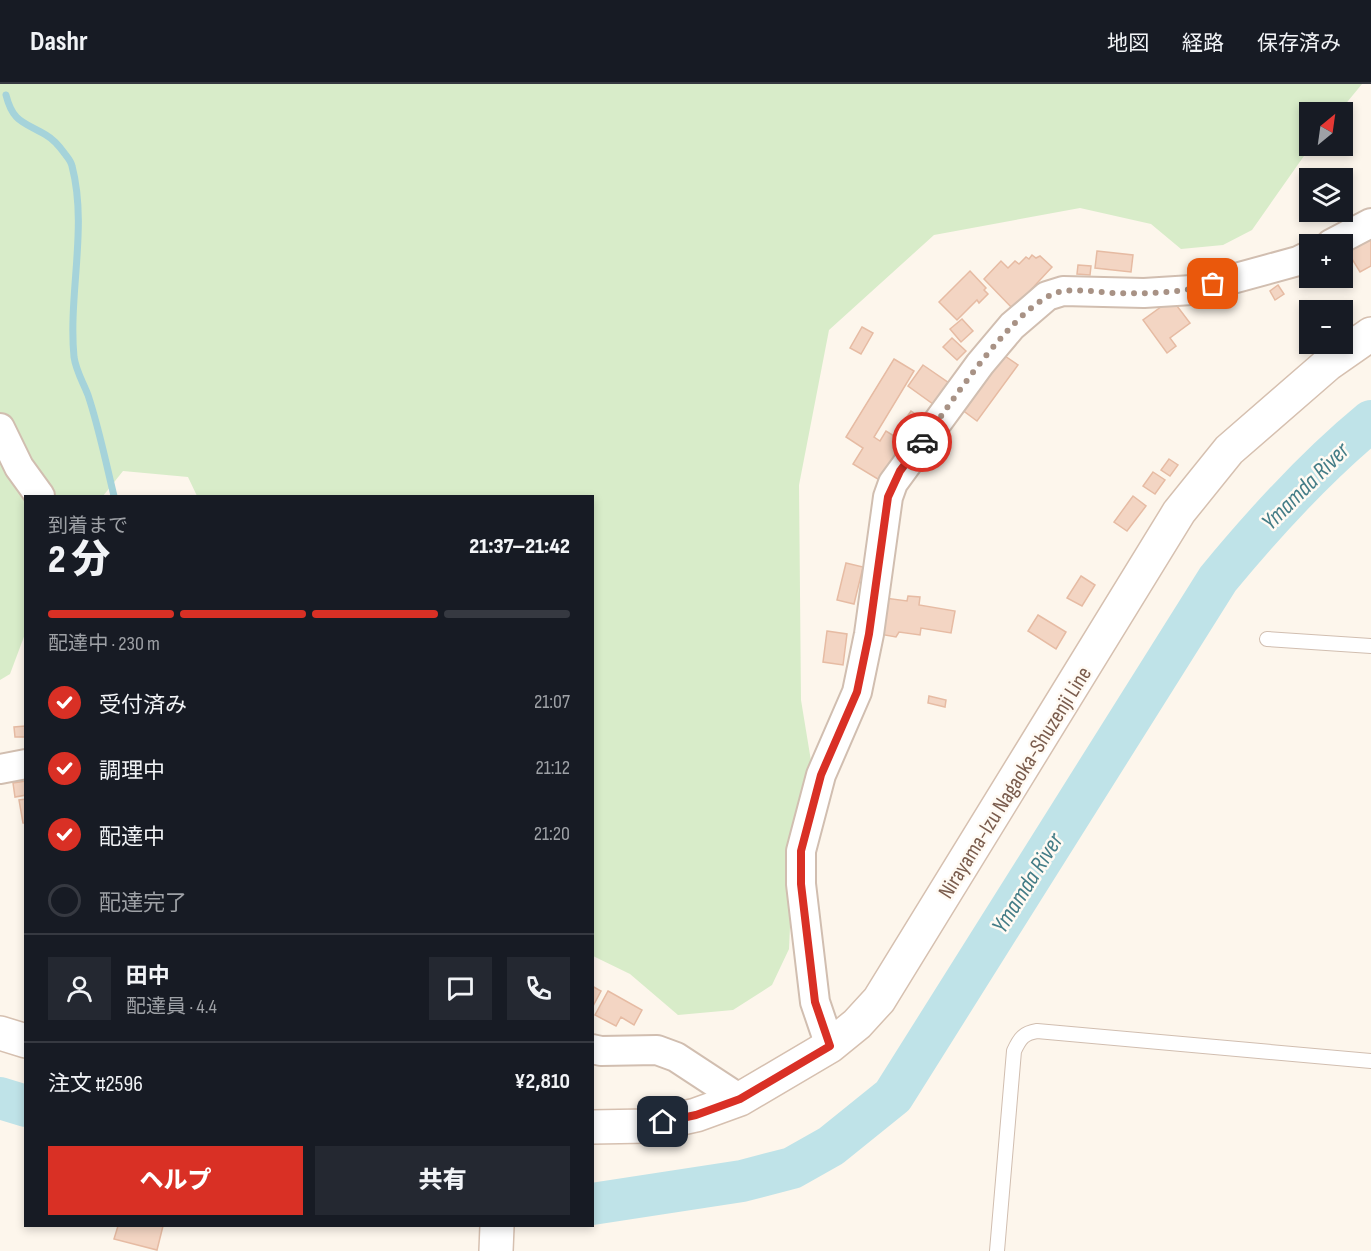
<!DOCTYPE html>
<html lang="ja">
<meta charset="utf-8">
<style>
body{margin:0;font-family:"Sofia Sans Condensed","Noto Sans JP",sans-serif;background:#242831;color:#f1f3f6;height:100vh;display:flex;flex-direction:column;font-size:22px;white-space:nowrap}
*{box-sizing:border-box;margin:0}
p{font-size:20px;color:#9ea1a6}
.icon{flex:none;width:33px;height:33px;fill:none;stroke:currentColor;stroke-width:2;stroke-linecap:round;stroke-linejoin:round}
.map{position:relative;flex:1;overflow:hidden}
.drawer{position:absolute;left:24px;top:411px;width:570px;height:732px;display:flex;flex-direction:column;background:#171b24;border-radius:0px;box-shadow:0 3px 9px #0003}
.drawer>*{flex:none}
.needle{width:39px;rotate:29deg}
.controls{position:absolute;left:1299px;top:18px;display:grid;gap:12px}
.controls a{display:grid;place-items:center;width:54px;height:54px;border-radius:0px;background:#171b24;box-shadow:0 3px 9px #0003;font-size:30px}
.pin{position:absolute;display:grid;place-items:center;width:51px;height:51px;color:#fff;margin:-26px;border-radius:12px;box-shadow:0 3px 9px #0006}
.courier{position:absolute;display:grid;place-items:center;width:60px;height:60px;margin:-30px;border:4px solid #d93025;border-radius:50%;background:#fff;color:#222;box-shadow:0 2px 8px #0007}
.summary em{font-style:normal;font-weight:800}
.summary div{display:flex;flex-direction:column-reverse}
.summary{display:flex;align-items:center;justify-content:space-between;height:102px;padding:0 24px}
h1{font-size:39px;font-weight:800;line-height:45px}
.bar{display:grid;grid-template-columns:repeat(4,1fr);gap:9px 6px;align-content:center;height:72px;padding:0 24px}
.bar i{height:8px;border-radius:4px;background:#363941}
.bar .selected{background:#d93025}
.bar p{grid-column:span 4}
.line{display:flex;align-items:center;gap:15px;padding:0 24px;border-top:2px solid #363941}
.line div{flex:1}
.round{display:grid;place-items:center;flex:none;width:63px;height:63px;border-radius:0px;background:#242831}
ol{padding:0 24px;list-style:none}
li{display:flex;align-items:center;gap:18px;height:66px}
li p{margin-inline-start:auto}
li .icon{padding:6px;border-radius:50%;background:#d93025;color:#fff;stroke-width:4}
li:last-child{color:#9ea1a6}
li i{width:33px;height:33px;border:3px solid #363941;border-radius:50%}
.cta{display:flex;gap:12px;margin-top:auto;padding:12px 24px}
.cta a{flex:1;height:69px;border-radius:0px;background:#d93025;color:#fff;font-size:24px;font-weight:800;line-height:69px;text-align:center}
.cta a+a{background:#242831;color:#f1f3f6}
header{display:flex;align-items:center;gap:36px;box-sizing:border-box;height:84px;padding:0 30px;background:#171b24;border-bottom:2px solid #363941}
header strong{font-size:28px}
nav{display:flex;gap:33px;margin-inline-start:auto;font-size:21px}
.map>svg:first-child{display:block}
.green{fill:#d8ecc9}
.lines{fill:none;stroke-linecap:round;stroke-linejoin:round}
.stream{stroke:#a5d3da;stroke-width:7}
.river{stroke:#bfe3e8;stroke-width:42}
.building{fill:#f3d5c3;stroke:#e6bba3;stroke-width:1.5}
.lane-casing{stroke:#d1beb0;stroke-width:16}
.street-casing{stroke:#d1beb0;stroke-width:32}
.secondary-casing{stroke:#d6c0b0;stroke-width:36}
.lane{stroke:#fff;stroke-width:14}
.street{stroke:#fff;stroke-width:28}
.secondary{stroke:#fff;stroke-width:33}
.done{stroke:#a89285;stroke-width:6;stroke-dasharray:0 10.8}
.route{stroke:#d93025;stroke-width:8}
.labels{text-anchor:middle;stroke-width:5;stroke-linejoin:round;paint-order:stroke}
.street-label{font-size:22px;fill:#7a5c4d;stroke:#fffaf3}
.water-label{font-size:24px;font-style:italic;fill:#437c86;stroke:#fffaf3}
</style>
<header>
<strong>Dashr</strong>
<nav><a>地図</a><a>経路</a><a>保存済み</a></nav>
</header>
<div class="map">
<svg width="1371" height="1167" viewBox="0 0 1371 1167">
<rect width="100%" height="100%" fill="#fdf6ec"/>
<!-- green -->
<polygon class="green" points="0,0 1362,0 1339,28 1310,28 1311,62 1252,146 1223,161 1181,165 1151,140 1080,124 934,151 829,246 799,401 801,616 811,677 794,755 789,865 772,901 733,926 678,931 630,890 593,872 592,412 197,412 188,393 123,387 103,412 26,412 25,550 10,590 0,596"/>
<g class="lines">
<!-- stream -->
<path class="stream" d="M6 11C13 39 24 38 46 51 53 55 60 63 65 70 68 74 71 77 72 82 88 143 68 210 74 273 76 287 83 298 88 311 99 344 106 379 114 412"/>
<!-- river -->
<g class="river">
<polyline points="0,1014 26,1022"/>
<path d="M592 1120 742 1097 792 1084 831 1062 893 1012 1218 495C1265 438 1314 384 1371 337"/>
</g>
</g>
<!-- building -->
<g class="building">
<polygon points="1371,151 1371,182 1360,188 1346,165"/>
<polygon points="1097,167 1133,171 1131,188 1095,184"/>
<polygon points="1032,171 1036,174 1040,172 1052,183 1013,225 984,195 1001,177 1008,184 1015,177 1019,180 1026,173 1029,175"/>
<polygon points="1078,181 1091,182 1090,191 1077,190"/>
<polygon points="970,187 986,204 984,206 988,210 979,219 977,216 957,236 939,218"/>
<polygon points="1278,201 1284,210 1275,216 1270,207"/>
<polygon points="1165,220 1177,222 1190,239 1170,254 1176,262 1167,269 1143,236"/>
<polygon points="962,235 973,247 961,258 950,245"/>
<polygon points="862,243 873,249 861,270 850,264"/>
<polygon points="952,254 966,267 957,276 943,263"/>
<polygon points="1002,270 1018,281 977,337 961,325"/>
<polygon points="894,275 914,287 874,353 880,357 886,347 904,358 881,397 853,380 863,364 846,353"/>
<polygon points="923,281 949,299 933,320 908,302"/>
<polygon points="911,327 920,333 911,348 901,341"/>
<polygon points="1169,375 1178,381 1170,392 1161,386"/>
<polygon points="1153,388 1165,396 1155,410 1143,402"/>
<polygon points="1133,412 1146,422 1127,447 1114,438"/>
<polygon points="846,479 863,483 854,520 837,516"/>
<polygon points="1081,492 1095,501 1082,522 1067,514"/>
<polygon points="908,512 920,513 919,521 955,527 951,549 921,544 920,551 899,548 896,553 879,550 885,514 907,517"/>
<polygon points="1038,531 1066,548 1056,565 1028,547"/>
<polygon points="827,547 847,550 843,581 823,578"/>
<polygon points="929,612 946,616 945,623 928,619"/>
<polygon points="25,642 26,653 15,653 14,643"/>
<polygon points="26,697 26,711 15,713 13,699"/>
<polygon points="26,715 26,739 23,739 19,716"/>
<polygon points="592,902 601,907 592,924"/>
<polygon points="608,907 642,926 634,941 621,933 616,942 595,931"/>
<polygon points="118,1142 163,1142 157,1166 114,1155"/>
</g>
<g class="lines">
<defs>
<g id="lane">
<polyline points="1267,555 1371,562"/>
<path d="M997 1167 1014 967C1020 954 1024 949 1037 947L1371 977"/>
</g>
<g id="street">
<polyline points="1331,160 1371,139"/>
<polyline points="0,344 19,383 40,412"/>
<polyline points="0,685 26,680"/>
<polyline points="830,962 815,918 801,800 801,767 821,691 857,608 869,550 888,413 893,399 980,280 1012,242 1047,212 1063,207 1144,209 1192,206 1298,177 1310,171"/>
<polyline points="592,965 601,967 657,966 676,973 740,1015"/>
</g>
<g id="secondary">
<polyline points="0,949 26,957"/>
<polyline points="592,1043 647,1042 696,1031 740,1015 830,962 857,940 879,916 1179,428 1229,366 1328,280 1371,250"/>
<polyline points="496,1167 497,1142"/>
</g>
</defs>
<!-- lane casing -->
<use href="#lane" class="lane-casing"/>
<!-- street casing -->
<use href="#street" class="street-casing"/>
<!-- secondary casing -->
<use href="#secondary" class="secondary-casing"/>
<!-- lane -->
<use href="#lane" class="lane"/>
<!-- street -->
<use href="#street" class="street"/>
<!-- secondary -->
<use href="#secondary" class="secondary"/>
</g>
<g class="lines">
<!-- done -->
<path class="done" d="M922 358C951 321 1017 215 1063 207 1080 205 1097 208 1114 209 1147 210 1181 209 1213 200"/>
<!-- route -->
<polyline class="route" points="663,1038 696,1031 740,1015 830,962 815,918 801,800 801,767 821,691 857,608 869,550 888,413 900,387 922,358"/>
</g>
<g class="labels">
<!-- street labels -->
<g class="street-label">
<text transform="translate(1014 698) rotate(-58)" y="8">Nirayama-Izu Nagaoka-Shuzenji Line</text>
</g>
<!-- water labels -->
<g class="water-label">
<text transform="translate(1305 402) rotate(-45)" y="8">Ymamda River</text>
<text transform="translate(1027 799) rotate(-58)" y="8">Ymamda River</text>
</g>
</g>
</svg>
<div class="controls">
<a><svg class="needle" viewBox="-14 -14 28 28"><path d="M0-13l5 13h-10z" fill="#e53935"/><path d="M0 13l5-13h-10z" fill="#9ea1a6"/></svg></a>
<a><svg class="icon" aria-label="layers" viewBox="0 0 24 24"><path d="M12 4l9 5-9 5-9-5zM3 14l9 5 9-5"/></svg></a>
<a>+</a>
<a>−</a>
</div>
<div class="pin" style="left:1213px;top:200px;background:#ea580c"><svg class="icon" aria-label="bag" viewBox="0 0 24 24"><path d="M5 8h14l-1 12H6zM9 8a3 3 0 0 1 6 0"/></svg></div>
<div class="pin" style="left:663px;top:1038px;background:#1f2937"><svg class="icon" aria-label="home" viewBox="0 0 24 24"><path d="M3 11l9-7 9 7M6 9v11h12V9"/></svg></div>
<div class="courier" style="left:922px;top:358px"><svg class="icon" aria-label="car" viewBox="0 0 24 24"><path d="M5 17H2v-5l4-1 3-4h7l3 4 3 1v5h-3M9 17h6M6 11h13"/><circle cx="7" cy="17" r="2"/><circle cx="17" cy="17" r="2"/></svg></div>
<section class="drawer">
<div class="summary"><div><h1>2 分</h1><p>到着まで</p></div><em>21:37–21:42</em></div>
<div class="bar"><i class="selected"></i><i class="selected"></i><i class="selected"></i><i></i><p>配達中 · 230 m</p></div>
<ol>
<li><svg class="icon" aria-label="check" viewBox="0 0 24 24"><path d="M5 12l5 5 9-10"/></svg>受付済み<p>21:07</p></li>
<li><svg class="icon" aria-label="check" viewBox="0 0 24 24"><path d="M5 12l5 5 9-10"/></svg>調理中<p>21:12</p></li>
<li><svg class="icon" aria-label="check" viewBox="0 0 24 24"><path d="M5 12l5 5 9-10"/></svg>配達中<p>21:20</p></li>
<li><i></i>配達完了</li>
</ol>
<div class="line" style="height:108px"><a class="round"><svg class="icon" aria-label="person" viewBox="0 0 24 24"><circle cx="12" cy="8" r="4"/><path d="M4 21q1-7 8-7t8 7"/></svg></a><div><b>田中</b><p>配達員 · 4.4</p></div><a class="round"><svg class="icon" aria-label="chat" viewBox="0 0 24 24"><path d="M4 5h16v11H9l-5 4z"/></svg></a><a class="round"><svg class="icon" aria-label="phone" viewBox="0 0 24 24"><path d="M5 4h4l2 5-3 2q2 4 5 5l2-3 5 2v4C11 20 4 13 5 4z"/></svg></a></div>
<div class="line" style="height:78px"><div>注文 #2596</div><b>¥2,810</b></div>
<div class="cta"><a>ヘルプ</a><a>共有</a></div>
</section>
</div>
